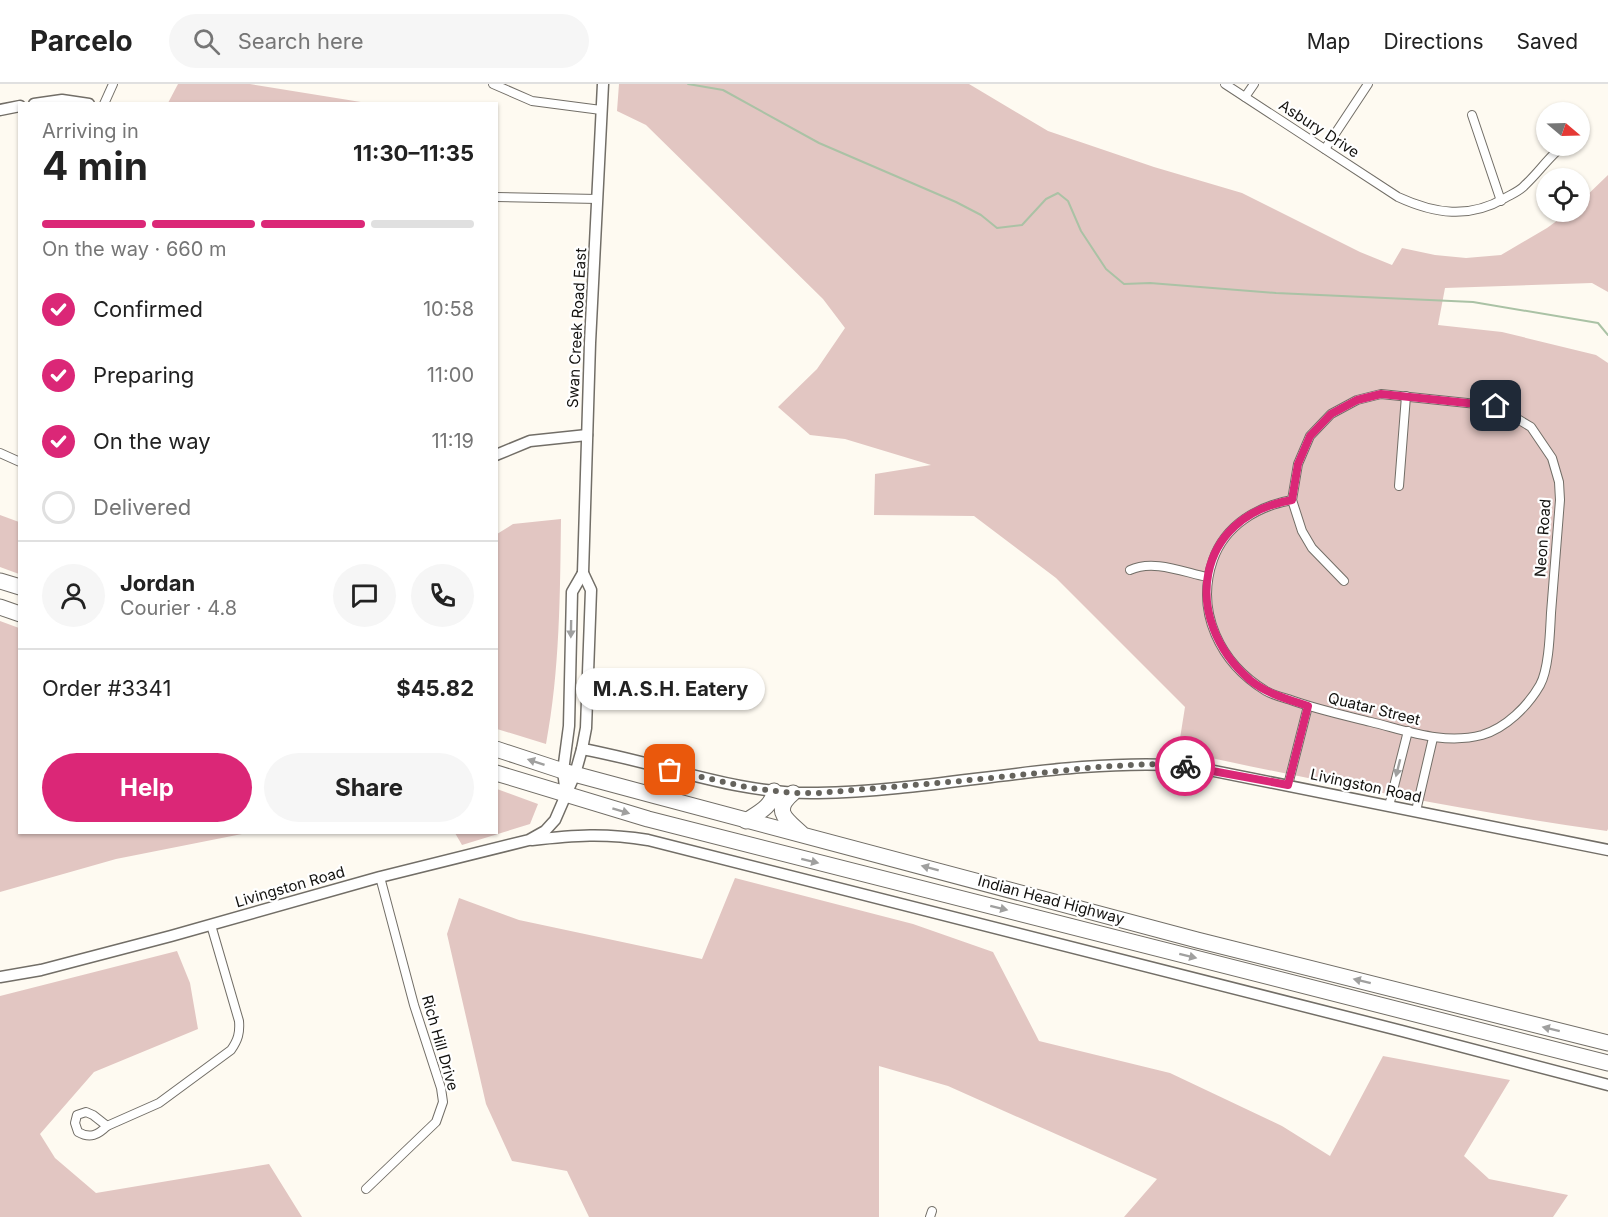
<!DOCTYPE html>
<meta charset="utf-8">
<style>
body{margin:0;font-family:Inter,sans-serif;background:#f6f6f6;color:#222;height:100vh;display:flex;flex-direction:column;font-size:22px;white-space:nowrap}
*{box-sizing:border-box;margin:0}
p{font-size:20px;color:#767676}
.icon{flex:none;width:33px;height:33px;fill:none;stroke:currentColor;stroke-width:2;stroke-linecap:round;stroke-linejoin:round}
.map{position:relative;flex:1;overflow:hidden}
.drawer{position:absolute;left:18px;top:18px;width:480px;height:732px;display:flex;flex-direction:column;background:#fff;border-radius:0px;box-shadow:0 2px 4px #0004}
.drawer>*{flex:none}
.needle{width:39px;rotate:109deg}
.controls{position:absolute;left:1536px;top:18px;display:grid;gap:12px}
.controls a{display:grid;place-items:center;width:54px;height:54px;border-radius:50%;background:#fff;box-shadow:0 2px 4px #0004;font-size:30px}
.pin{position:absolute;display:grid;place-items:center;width:51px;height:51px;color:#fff;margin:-26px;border-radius:12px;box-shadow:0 3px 9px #0006}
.courier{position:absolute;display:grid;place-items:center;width:60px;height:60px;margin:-30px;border:4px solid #db2777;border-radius:50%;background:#fff;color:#222;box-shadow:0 2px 8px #0007}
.bubble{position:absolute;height:42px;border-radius:21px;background:#fff;box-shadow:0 2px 4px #0004;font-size:20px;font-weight:700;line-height:42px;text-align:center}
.head em{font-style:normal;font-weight:700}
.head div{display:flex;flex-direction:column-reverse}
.head{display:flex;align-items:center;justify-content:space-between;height:102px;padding:0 24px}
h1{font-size:39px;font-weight:700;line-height:45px}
.bar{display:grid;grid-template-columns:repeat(4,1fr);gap:9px 6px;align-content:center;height:72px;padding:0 24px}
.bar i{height:8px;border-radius:4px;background:#e0e0e0}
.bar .on{background:#db2777}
.bar p{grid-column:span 4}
.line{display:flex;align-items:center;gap:15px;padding:0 24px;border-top:2px solid #e0e0e0}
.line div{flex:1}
.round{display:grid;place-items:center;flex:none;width:63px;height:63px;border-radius:32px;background:#f6f6f6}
ol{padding:0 24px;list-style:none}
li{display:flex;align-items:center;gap:18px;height:66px}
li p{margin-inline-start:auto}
li .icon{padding:6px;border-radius:50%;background:#db2777;color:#fff;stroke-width:4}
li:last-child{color:#767676}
li i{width:33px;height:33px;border:3px solid #e0e0e0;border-radius:50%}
.cta{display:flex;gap:12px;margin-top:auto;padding:12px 24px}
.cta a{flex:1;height:69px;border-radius:36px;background:#db2777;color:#fff;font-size:24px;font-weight:700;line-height:69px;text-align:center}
.cta a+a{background:#f6f6f6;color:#222}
header{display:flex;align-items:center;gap:36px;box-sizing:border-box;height:84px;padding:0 30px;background:#fff;border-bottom:2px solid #e0e0e0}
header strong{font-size:28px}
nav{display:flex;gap:33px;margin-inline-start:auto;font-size:21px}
.search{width:420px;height:54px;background:#f6f6f6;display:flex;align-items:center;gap:15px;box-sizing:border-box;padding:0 21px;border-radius:33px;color:#767676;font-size:22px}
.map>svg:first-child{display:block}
.green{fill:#e2c6c2}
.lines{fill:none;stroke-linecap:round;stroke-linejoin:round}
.stream{stroke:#aac2a5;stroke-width:2}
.street-casing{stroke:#726e67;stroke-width:10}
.secondary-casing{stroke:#726e67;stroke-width:13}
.highway-casing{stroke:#726e67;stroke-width:17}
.street{stroke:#fff;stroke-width:8}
.secondary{stroke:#fff;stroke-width:10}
.highway{stroke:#fff;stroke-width:15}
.oneway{fill:#a0a09f}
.done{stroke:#65635d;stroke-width:6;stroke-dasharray:0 10.8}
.route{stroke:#db2777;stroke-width:8}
.labels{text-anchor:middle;stroke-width:4.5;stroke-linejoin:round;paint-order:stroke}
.street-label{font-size:15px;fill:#12110e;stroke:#fff}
</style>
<header>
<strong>Parcelo</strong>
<div class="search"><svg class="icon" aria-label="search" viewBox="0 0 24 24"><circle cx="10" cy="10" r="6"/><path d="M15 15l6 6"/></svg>Search here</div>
<nav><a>Map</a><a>Directions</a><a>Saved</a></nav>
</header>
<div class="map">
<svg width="1608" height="1133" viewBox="0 0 1608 1133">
<rect width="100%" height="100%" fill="#fefaf1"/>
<!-- green -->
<g class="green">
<polygon points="178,0 250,0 367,19 168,19"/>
<path d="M619 0H969L1048 47 1154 83 1242 109 1360 168 1392 181 1402 164 1435 171 1466 174 1501 171 1547 144 1569 128H1580V118L1608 91V208L1592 199 1445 204 1438 241 1502 248 1596 271 1608 279V745L1607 747C1462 727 1320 697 1178 667L1185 623 1056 494 974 432 874 431 875 390 931 381 845 355 810 351 778 323 817 285 845 244 823 215 646 41 617 27Z"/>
<polygon points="0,431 19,438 19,490 0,483"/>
<path d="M561 435C560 510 560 586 546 660L497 645V450L513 440Z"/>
<polygon points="0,537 19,544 20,748 247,749 116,775 0,808"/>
<polygon points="497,705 538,720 530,740 462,761 455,749 496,748"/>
<polygon points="735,794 913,840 993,868 1039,957 1170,989 1282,1042 1330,1072 1383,972 1510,996 1464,1072 1489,1095 1568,1111 1553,1133 1124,1133 1157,1095 948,1002 879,982 879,1133 589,1133 567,1087 512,1077 486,1020 447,850 459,814 519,836 702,875"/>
<polygon points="177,867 190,899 198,945 94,988 40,1050 55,1074 96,1109 269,1080 302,1133 0,1133 0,912"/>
</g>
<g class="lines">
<!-- stream -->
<polyline class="stream" points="688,0 723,6 819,59 956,118 981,131 997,144 1022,141 1046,115 1058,109 1068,117 1081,147 1106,185 1124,200 1150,199 1276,209 1473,218 1598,239 1608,251"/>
<defs>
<g id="street">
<polyline points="493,0 532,17 601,26"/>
<path d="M1225 0 1398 113C1435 130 1469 135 1505 114 1512 110 1520 107 1525 101 1537 90 1545 78 1557 67"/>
<polyline points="1245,13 1254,0"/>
<polyline points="104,20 113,0"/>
<polyline points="1472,31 1501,117"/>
<polyline points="1325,65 1368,0"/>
<polyline points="496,113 598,115"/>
<polyline points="0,369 20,378"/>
<polyline points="1399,402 1406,312"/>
<path d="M1292 416C1258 422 1225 441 1213 476 1195 528 1220 579 1266 607 1273 611 1281 613 1288 615 1315 625 1343 631 1371 638 1408 647 1444 661 1482 651 1506 644 1528 622 1540 601 1549 585 1550 548 1551 529 1554 492 1557 454 1560 416L1559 398 1552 374 1531 343 1496 322 1381 310 1357 316 1331 330 1310 352 1298 380 1292 416 1302 447 1312 464 1344 497"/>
<path d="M1130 486C1153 475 1183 488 1207 493"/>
<polyline points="1288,701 1308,622"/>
<polyline points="1389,722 1408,647"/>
<polyline points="1416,727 1433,654"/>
<path d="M86 1028 93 1031 107 1042C98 1051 90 1055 78 1048L75 1039 77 1031Z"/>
<path d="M107 1042 159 1019 231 966C238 956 240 949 239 937L211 841"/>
<polyline points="366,1105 436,1038 443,1018 441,1004 414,921 380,793"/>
<polyline points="930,1133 932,1127"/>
</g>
<g id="secondary">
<polyline points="34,20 62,16 89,20"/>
<polyline points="0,26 20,22"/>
<polyline points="496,371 530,357 587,351"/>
<path d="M582 665C661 679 737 711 818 709 942 707 1065 673 1189 682L1608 766"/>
<polyline points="566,710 563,687 569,642 572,508 583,489"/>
<path d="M532 756C575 751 605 749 648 756L1402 947 1608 1001"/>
<polyline points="0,893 41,886 171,852 380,793 529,756 545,747 555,736 575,690 582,665 586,644 591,506 583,489 590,259 603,0"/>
</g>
<g id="highway">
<polyline points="0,497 20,503"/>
<polyline points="0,523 20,530"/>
<polyline points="496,665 563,687 656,712 1197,856 1608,959"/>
<polyline points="496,689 648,735 1608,979"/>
<path d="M793 709C772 727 786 735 801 749"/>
<path d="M746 737C758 729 773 722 774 707"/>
</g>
</defs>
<!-- street casing -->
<use href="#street" class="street-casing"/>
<!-- secondary casing -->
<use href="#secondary" class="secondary-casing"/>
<!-- highway casing -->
<use href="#highway" class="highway-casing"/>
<!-- street -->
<use href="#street" class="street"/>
<!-- secondary -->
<use href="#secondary" class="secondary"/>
<!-- highway -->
<use href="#highway" class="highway"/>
</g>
<!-- one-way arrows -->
<defs><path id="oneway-solid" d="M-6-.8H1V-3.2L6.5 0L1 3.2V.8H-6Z" transform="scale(1.5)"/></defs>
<g class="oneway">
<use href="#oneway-solid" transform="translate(571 545) rotate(91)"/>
<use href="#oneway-solid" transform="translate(536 678) rotate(-162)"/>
<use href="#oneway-solid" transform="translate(1398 684) rotate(104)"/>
<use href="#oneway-solid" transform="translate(621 727) rotate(17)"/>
<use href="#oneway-solid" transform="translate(810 777) rotate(14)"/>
<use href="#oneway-solid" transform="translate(930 784) rotate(-165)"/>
<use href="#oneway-solid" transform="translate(999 824) rotate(14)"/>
<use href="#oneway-solid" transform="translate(1188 872) rotate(14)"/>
<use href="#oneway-solid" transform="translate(1362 897) rotate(-166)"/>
<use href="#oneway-solid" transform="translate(1551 945) rotate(-166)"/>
</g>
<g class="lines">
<!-- done -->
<polyline class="done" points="670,686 751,704 793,709 819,709 961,697 1097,683 1149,680 1185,682"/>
<!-- route -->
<path class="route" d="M1185 682 1288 701 1308 622C1287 615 1267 610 1250 596 1180 535 1195 432 1292 416L1298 380 1310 352 1331 330 1357 316 1381 310 1496 322"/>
</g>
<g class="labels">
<!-- street labels -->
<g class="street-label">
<text transform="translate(1319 45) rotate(33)" y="5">Asbury Drive</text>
<text transform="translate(577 244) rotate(-87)" y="5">Swan Creek Road East</text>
<text transform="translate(1543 454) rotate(-86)" y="5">Neon Road</text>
<text transform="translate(1374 625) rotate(14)" y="5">Quatar Street</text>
<text transform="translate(1366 702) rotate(12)" y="5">Livingston Road</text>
<text transform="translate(290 803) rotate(-16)" y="5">Livingston Road</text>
<text transform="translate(1051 816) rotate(15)" y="5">Indian Head Highway</text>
<text transform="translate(440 959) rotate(74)" y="5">Rich Hill Drive</text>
</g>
</g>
</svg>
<div class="controls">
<a><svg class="needle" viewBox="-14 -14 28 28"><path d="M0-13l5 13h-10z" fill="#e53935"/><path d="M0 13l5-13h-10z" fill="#767676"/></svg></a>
<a><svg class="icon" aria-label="locate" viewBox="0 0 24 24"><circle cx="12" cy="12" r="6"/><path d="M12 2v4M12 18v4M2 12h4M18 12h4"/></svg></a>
</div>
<div class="pin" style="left:670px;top:686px;background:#ea580c"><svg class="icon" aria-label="bag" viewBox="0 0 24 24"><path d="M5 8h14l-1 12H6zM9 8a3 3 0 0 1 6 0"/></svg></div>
<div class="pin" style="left:1496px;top:322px;background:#1f2937"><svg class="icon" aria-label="home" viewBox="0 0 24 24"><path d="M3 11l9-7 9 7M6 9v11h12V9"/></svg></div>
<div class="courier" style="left:1185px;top:682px"><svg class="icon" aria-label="bike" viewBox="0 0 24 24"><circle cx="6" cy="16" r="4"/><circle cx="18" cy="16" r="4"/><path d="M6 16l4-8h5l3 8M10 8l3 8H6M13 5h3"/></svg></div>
<div class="bubble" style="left:576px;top:584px;width:189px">M.A.S.H. Eatery</div>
<section class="drawer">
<div class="head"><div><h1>4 min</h1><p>Arriving in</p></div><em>11:30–11:35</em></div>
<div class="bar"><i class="on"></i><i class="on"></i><i class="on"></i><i></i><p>On the way · 660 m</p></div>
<ol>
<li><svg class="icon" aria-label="check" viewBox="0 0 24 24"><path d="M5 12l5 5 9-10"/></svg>Confirmed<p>10:58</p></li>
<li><svg class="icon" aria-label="check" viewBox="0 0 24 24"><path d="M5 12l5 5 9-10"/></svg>Preparing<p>11:00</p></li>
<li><svg class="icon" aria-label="check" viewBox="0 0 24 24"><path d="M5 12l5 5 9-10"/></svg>On the way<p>11:19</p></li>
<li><i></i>Delivered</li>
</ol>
<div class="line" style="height:108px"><a class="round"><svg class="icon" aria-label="person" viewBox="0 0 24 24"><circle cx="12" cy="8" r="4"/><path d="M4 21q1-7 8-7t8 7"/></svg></a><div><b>Jordan</b><p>Courier · 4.8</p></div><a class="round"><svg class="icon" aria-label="chat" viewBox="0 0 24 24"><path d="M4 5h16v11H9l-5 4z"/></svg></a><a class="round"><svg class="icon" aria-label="phone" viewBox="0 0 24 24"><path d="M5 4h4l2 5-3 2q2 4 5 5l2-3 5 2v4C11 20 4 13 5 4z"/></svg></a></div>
<div class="line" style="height:78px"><div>Order #3341</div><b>$45.82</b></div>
<div class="cta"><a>Help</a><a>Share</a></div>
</section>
</div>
